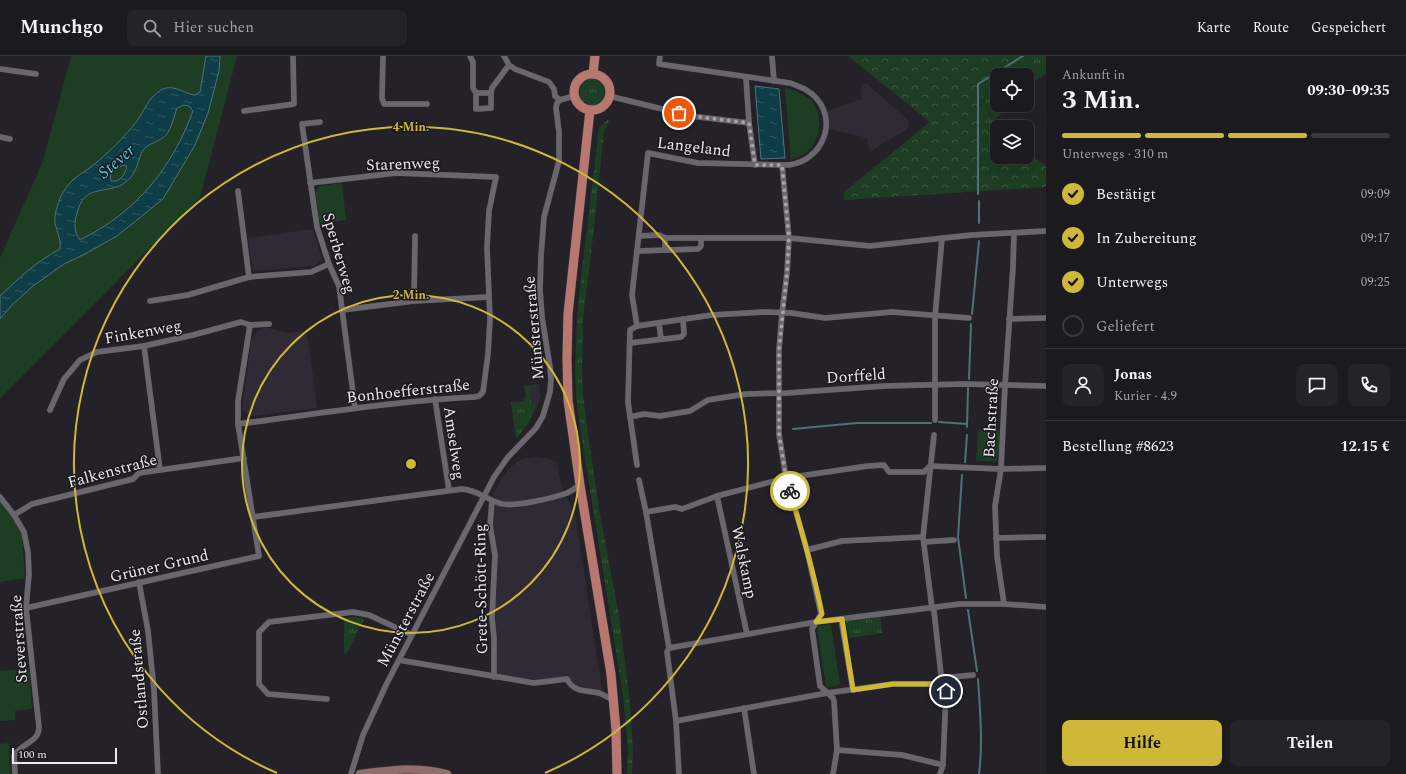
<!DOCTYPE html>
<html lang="de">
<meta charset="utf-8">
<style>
body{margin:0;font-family:Spectral,serif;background:#242327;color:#f1f3f6;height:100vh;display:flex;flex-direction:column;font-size:15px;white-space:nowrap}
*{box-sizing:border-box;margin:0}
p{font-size:13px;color:#a0a1a4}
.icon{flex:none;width:22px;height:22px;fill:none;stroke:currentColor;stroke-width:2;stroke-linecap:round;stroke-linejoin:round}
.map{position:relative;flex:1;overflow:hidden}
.panel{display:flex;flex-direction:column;background:#1b1a1e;width:360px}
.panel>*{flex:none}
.controls{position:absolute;left:990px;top:12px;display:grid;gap:8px}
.controls a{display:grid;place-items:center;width:44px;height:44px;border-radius:8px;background:#1b1a1e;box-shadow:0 4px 16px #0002,0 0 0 1px #39383c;font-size:20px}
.scale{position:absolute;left:12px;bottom:10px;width:105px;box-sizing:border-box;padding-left:4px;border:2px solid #ebe9ed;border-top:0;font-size:11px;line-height:14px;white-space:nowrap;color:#ebe9ed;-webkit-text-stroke:3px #1b191e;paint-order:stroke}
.pin{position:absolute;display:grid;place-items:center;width:34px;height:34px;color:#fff;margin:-17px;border:2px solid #fff;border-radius:50%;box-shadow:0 1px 4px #0007}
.courier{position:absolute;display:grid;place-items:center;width:40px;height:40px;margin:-20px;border:3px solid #cfb837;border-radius:50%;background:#fff;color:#222;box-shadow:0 1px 5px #0007}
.head em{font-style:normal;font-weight:700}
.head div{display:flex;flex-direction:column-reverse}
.head{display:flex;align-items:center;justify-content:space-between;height:68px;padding:0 16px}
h1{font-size:26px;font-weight:700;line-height:30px}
.bar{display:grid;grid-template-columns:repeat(4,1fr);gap:6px 4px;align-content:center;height:48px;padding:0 16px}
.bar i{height:5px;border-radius:3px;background:#39383c}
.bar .selected{background:#cfb837}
.bar p{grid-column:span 4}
.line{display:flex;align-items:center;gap:10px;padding:0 16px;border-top:1px solid #39383c}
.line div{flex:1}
.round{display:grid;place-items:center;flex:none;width:42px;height:42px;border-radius:8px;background:#242327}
ol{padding:0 16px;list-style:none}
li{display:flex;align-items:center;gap:12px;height:44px}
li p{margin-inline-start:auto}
li .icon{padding:4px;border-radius:50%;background:#cfb837;color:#111;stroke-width:4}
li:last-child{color:#a0a1a4}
li i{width:22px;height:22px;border:2px solid #39383c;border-radius:50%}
.cta{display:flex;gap:8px;margin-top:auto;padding:8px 16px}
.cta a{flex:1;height:46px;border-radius:8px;background:#cfb837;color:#111;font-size:16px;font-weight:700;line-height:46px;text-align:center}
.cta a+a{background:#242327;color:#f1f3f6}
header{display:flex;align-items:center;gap:24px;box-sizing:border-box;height:56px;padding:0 20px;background:#1b1a1e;border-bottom:1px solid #39383c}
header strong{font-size:19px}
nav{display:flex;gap:22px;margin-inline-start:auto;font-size:14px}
.search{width:280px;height:36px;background:#242327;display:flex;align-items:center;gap:10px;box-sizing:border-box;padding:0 14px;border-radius:8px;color:#a0a1a4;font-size:15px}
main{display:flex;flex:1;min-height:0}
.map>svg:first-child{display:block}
.built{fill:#2f2a36}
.grass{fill:url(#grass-tufts)}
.forest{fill:url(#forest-crowns)}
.park{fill:#1d3e23}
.water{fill:url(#water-ripples);stroke:#507179;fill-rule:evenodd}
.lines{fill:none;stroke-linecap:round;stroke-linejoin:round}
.stream{stroke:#507179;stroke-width:2}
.street-casing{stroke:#3f3c41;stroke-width:6}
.secondary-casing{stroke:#3f3c41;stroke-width:9}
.primary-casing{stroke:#3f3c41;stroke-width:10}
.street{stroke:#69666d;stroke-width:5.5}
.secondary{stroke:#906e6e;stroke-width:8}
.primary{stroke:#b8776f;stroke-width:9}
.done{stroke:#a5a3a8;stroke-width:4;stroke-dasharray:0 7.2}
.route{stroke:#cfb837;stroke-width:5}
.ring{fill:none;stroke:#cfb837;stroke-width:2}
.labels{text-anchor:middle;stroke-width:3;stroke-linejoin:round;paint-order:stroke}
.street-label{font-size:16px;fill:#ebe9ed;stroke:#1b191e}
.water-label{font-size:17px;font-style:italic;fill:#51d2ea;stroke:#1b191e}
.centre{fill:#cfb837;stroke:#1b191e;stroke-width:2}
.ring-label{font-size:12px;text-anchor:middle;font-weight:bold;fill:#cfb837;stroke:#1b191e;stroke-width:3;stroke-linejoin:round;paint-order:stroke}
</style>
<header>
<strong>Munchgo</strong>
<div class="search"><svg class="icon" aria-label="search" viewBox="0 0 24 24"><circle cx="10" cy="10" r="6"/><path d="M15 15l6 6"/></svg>Hier suchen</div>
<nav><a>Karte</a><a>Route</a><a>Gespeichert</a></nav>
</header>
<main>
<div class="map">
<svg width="1046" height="718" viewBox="0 0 1046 718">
<defs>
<pattern id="grass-tufts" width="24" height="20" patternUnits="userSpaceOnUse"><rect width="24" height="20" fill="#1d3e23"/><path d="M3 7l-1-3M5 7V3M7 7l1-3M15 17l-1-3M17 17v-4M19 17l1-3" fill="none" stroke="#3e5a43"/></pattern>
<pattern id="forest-crowns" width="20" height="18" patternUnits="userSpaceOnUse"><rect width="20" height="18" fill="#1d3e23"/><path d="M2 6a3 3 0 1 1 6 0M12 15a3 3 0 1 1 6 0" fill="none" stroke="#3e5a43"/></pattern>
<pattern id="water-ripples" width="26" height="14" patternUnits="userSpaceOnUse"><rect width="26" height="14" fill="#0d3e47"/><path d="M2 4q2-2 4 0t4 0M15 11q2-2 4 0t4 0" fill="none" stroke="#305a62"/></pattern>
</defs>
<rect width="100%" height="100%" fill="#242228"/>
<!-- built -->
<g class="built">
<polygon points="866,27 908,64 909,71 901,77 884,86 870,97 867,82 829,73 827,55 862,43 861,30"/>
<polygon points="313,173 322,203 315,210 253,215 248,182"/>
<polygon points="266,271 286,277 306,275 310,297 317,352 251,360 242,354 251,285 257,275"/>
<polygon points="539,329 541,342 540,342 538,347 531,349 529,331"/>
<polygon points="536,401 550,403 557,407 562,432 575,458 603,640 582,636 567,623 533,625 496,620 491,442 503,420 513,409 522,403"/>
</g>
<!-- grass -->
<g class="grass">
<polygon points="1029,0 1046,0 1046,18 1027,29 1027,19 1000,19"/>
<polygon points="997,21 997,49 1008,49 990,71 982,66 982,30"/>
<circle cx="592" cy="36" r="14"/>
<polygon points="608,63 609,66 604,75 590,208 585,243 583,266 582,315 583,339 588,378 599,453 619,560 629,638 633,693 632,718 627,718 628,693 623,639 581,378 576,340 575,315 577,265 579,240 599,72"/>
<polygon points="539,328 539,329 529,331 531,348 538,347 528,368 516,383 511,346 523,345 526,340 524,330"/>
<polygon points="880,560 882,577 849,582 846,565"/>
<polygon points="354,561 364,563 347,597 344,597 344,562"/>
</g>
<!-- forest -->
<polygon class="forest" points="848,0 1029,0 1000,19 997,19 997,21 983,30 982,65 997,76 997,101 1027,101 1027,97 1046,110 1046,131 844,144 844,136 930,66"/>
<!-- park -->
<g class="park">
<polygon points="71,0 237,0 200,142 0,342 0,202 43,105"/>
<path d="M785 31C793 34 801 37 808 42 824 54 822 78 810 93 805 99 798 101 791 104Z"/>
<polygon points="342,127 346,164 320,168 315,136 320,130"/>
<polygon points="980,374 1001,374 997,405 976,405 978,377"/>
<polygon points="0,446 10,458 22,479 25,522 0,526"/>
<polygon points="831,568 840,629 826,631 817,571 818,570"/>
<polygon points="29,613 32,653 15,655 15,664 0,665 0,615"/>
<polygon points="9,687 10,718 0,718 0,688"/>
</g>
<!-- water -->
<g class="water">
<path d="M206 0H220L219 15 208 57 195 89 163 143 117 180 85 198 64 208 33 230 11 250 0 263V240C19 222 37 205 60 193 61 181 57 177 55 167 54 158 58 148 61 140 64 135 69 127 74 123 79 118 86 115 91 111 107 98 124 82 137 65 144 55 149 41 161 34 173 27 184 38 195 39L200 36ZM184 49 189 50 193 55C171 114 136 156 80 184 75 178 74 169 76 161 84 121 112 144 131 121 137 114 138 104 142 96 146 87 161 86 167 78 172 71 174 60 177 52ZM125 109 127 111C124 120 120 126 111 125 108 115 117 111 125 109Z"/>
<polygon points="755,30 779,33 785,102 761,103"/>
</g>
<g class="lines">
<!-- stream -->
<g class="stream">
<polyline points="978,138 978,28 1023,0"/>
<polyline points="979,145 979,167"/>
<polyline points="972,258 979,185"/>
<polyline points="969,323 971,268"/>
<polyline points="939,366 967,368"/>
<polyline points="967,371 968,332"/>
<polyline points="793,373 857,367 931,367"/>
<polyline points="965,406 967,379"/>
<polyline points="962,419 958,481 966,542"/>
<polyline points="968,554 977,615"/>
<path d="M978 623C980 655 983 686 979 718"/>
</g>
<defs>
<g id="street">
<polyline points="383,0 382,42 384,48 427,48"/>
<polyline points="470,0 473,6 473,32 476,37 476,53 491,52 491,37 476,37"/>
<path d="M660 0 659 8 790 27C800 31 810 34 817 43 840 70 817 111 782 109"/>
<polyline points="772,0 774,25"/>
<polyline points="0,13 36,18"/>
<polyline points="746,22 749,67 755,109"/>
<polyline points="491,37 492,32 509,9"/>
<polyline points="609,40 691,60 749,67"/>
<polyline points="560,44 574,40"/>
<polyline points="244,55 294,48 293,0"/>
<polyline points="320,66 302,68 317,171 329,208 339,230 355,352"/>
<polyline points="0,81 10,83"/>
<polyline points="238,135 249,221"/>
<polyline points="639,180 659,179 665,182 789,182 870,190 972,179 1046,175"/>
<polyline points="665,182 665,194"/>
<polyline points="637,195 698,193 701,190 701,182"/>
<polyline points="150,245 188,239 249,221 311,216 329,208"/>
<polyline points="414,245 415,180"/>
<polyline points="342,254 414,245 488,241"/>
<polyline points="1009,263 1046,262"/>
<polyline points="659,267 661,283"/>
<polyline points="637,270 712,259 765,256 791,257 825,262 892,256 969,262"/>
<polyline points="630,287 681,281 684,278 683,263"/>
<polyline points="144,290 160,414"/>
<polyline points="435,343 449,434"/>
<polyline points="50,354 64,323 80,304 97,296 144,290 193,279 241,266 250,269 269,268"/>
<polyline points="630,361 644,358 660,360 690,355 708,344 746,338 787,337 884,330 964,328 1046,330"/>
<polyline points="935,364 935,261 942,182"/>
<path d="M238 368C316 358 395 345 474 341L479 340 483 336 488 298 490 263 487 192 489 155 496 121 396 117 310 127"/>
<polyline points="934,379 923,481 932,552 934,555 942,628 946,635 943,709 940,718"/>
<polyline points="637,409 628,346 630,274 637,270 632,239 648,97 698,107 782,109 789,182 787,217 782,257 779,294 779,378 786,422 807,494 821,558 812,573 820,630 833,642 834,645 837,694 833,718"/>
<polyline points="639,424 646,456 669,592 667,596 676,665 679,718"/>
<polyline points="717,440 747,578"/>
<path d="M0 441 14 459 24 476 28 496 29 518 26 552 39 671C39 687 22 686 14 700L15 718"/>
<polyline points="492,445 490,469 495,499 492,562 494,582 494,621"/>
<polyline points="646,456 675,451 682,453 717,440 786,422 868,410 884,409 889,416 924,416 930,410 1001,413 1046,412"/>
<polyline points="14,459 32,448 133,423 139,417 244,402"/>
<path d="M253 461 462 433C477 434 486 443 499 447 512 452 553 442 567 437 571 435 576 432 580 429"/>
<polyline points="996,482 1046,481"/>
<polyline points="924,486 954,484"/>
<polyline points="807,494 842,485 923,481"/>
<polyline points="139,526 148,575 154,634 158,718"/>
<polyline points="1004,548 997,500 995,450 1001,413 1005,330 1013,211 1014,177"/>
<polyline points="26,552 259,500 238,368 238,345 250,269"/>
<polyline points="841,563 853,634"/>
<polyline points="669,592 816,566 960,548 1004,548 1046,551"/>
<path d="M399 604 534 627 567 623C574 637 586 634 599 637 604 639 609 642 614 644"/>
<polyline points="942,622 973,619"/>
<polyline points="327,643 268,638 259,628 259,576 269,566 353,556 369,559 412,579"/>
<polyline points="744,652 754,718"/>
<polyline points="676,665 827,637 893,628 942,628"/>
<polyline points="837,694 902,699 943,709"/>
<polyline points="351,718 363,679 387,627 494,421 508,401 536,372 543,360 550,336 551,324 550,311 542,261 540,234 541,200 544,161 559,105 559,76 556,52 557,47 560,44 555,40 554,33 549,26 515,13 509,9 504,0"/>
</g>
<path id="secondary" d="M360 718C389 714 418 710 447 718"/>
<g id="primary">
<polyline points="593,18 595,0"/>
<circle cx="592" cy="36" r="18"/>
<polyline points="590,54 568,258 567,303 568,344 580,429 611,618 616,674 617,718"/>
</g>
</defs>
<!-- street casing -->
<use href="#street" class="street-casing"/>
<!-- secondary casing -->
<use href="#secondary" class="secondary-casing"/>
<!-- primary casing -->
<use href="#primary" class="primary-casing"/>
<!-- street -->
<use href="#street" class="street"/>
<!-- secondary -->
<use href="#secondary" class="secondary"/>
<!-- primary -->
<use href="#primary" class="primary"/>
</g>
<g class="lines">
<!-- done -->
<polyline class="done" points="679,57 691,60 749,67 755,109 782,109 789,182 787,217 779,294 779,378 786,422 790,435"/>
<!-- route -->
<path class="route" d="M790 435C802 476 814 516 822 558L816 566 842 563 853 634 893 628H942L946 635"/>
</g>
<!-- distance rings -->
<g class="ring">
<circle cx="411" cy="408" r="169"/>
<path d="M277 717A337 337 0 1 1 545 717"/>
</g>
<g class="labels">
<!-- street labels -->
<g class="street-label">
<text transform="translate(694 90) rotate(7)" y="6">Langeland</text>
<text transform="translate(403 107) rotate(-2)" y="6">Starenweg</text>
<text transform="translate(340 197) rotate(74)" y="6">Sperberweg</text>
<text transform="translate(533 272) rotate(-95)" y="6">Münsterstraße</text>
<text transform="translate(143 275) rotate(-10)" y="6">Finkenweg</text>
<text transform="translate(856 319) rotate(-4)" y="6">Dorffeld</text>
<text transform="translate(408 334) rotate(-6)" y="6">Bonhoefferstraße</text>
<text transform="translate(990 362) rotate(-87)" y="6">Bachstraße</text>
<text transform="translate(455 387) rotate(82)" y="6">Amselweg</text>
<text transform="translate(112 414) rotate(-15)" y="6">Falkenstraße</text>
<text transform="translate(745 506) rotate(78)" y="6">Walskamp</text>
<text transform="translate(159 509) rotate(-13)" y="6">Grüner Grund</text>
<text transform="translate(480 533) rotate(-91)" y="6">Grete-Schött-Ring</text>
<text transform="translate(405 563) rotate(-62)" y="6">Münsterstraße</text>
<text transform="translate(18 583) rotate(-94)" y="6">Steverstraße</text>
<text transform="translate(138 623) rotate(-95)" y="6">Ostlandstraße</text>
</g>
<!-- water labels -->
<g class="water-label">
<text transform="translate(116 105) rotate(-41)" y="6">Stever</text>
</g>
</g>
<circle cx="411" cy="408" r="6" class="centre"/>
<g class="ring-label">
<text x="411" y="75">4 Min.</text>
<text x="411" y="243">2 Min.</text>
</g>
</svg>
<div class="controls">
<a><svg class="icon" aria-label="locate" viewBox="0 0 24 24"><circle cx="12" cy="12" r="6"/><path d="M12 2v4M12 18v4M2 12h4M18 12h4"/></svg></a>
<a><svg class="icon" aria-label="layers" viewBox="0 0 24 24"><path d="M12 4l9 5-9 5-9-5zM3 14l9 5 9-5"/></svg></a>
</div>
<div class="scale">100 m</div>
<div class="pin" style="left:679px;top:57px;background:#ea580c"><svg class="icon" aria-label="bag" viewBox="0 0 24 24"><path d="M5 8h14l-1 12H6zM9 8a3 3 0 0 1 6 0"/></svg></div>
<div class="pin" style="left:946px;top:635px;background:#1f2937"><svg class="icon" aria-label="home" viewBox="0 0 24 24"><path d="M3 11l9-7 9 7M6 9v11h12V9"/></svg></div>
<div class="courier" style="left:790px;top:435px"><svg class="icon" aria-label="bike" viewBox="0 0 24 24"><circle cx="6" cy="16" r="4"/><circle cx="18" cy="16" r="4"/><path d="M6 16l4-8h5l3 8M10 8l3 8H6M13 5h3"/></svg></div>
</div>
<section class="panel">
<div class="head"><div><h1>3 Min.</h1><p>Ankunft in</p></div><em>09:30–09:35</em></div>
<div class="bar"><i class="selected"></i><i class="selected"></i><i class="selected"></i><i></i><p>Unterwegs · 310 m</p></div>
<ol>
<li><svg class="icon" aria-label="check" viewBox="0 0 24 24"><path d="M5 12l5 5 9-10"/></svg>Bestätigt<p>09:09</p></li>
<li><svg class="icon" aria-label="check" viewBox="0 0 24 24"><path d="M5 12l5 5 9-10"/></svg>In Zubereitung<p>09:17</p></li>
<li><svg class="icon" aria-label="check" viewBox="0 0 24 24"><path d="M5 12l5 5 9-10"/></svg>Unterwegs<p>09:25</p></li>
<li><i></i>Geliefert</li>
</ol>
<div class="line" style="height:72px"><a class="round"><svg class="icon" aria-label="person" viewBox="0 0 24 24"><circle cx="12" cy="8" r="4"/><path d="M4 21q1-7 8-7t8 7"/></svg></a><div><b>Jonas</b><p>Kurier · 4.9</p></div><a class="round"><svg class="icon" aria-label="chat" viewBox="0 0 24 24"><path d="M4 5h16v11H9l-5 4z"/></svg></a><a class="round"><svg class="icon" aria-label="phone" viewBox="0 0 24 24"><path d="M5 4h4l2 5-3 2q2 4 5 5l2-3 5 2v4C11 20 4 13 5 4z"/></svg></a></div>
<div class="line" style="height:52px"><div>Bestellung #8623</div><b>12.15 €</b></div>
<div class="cta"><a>Hilfe</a><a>Teilen</a></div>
</section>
</main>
